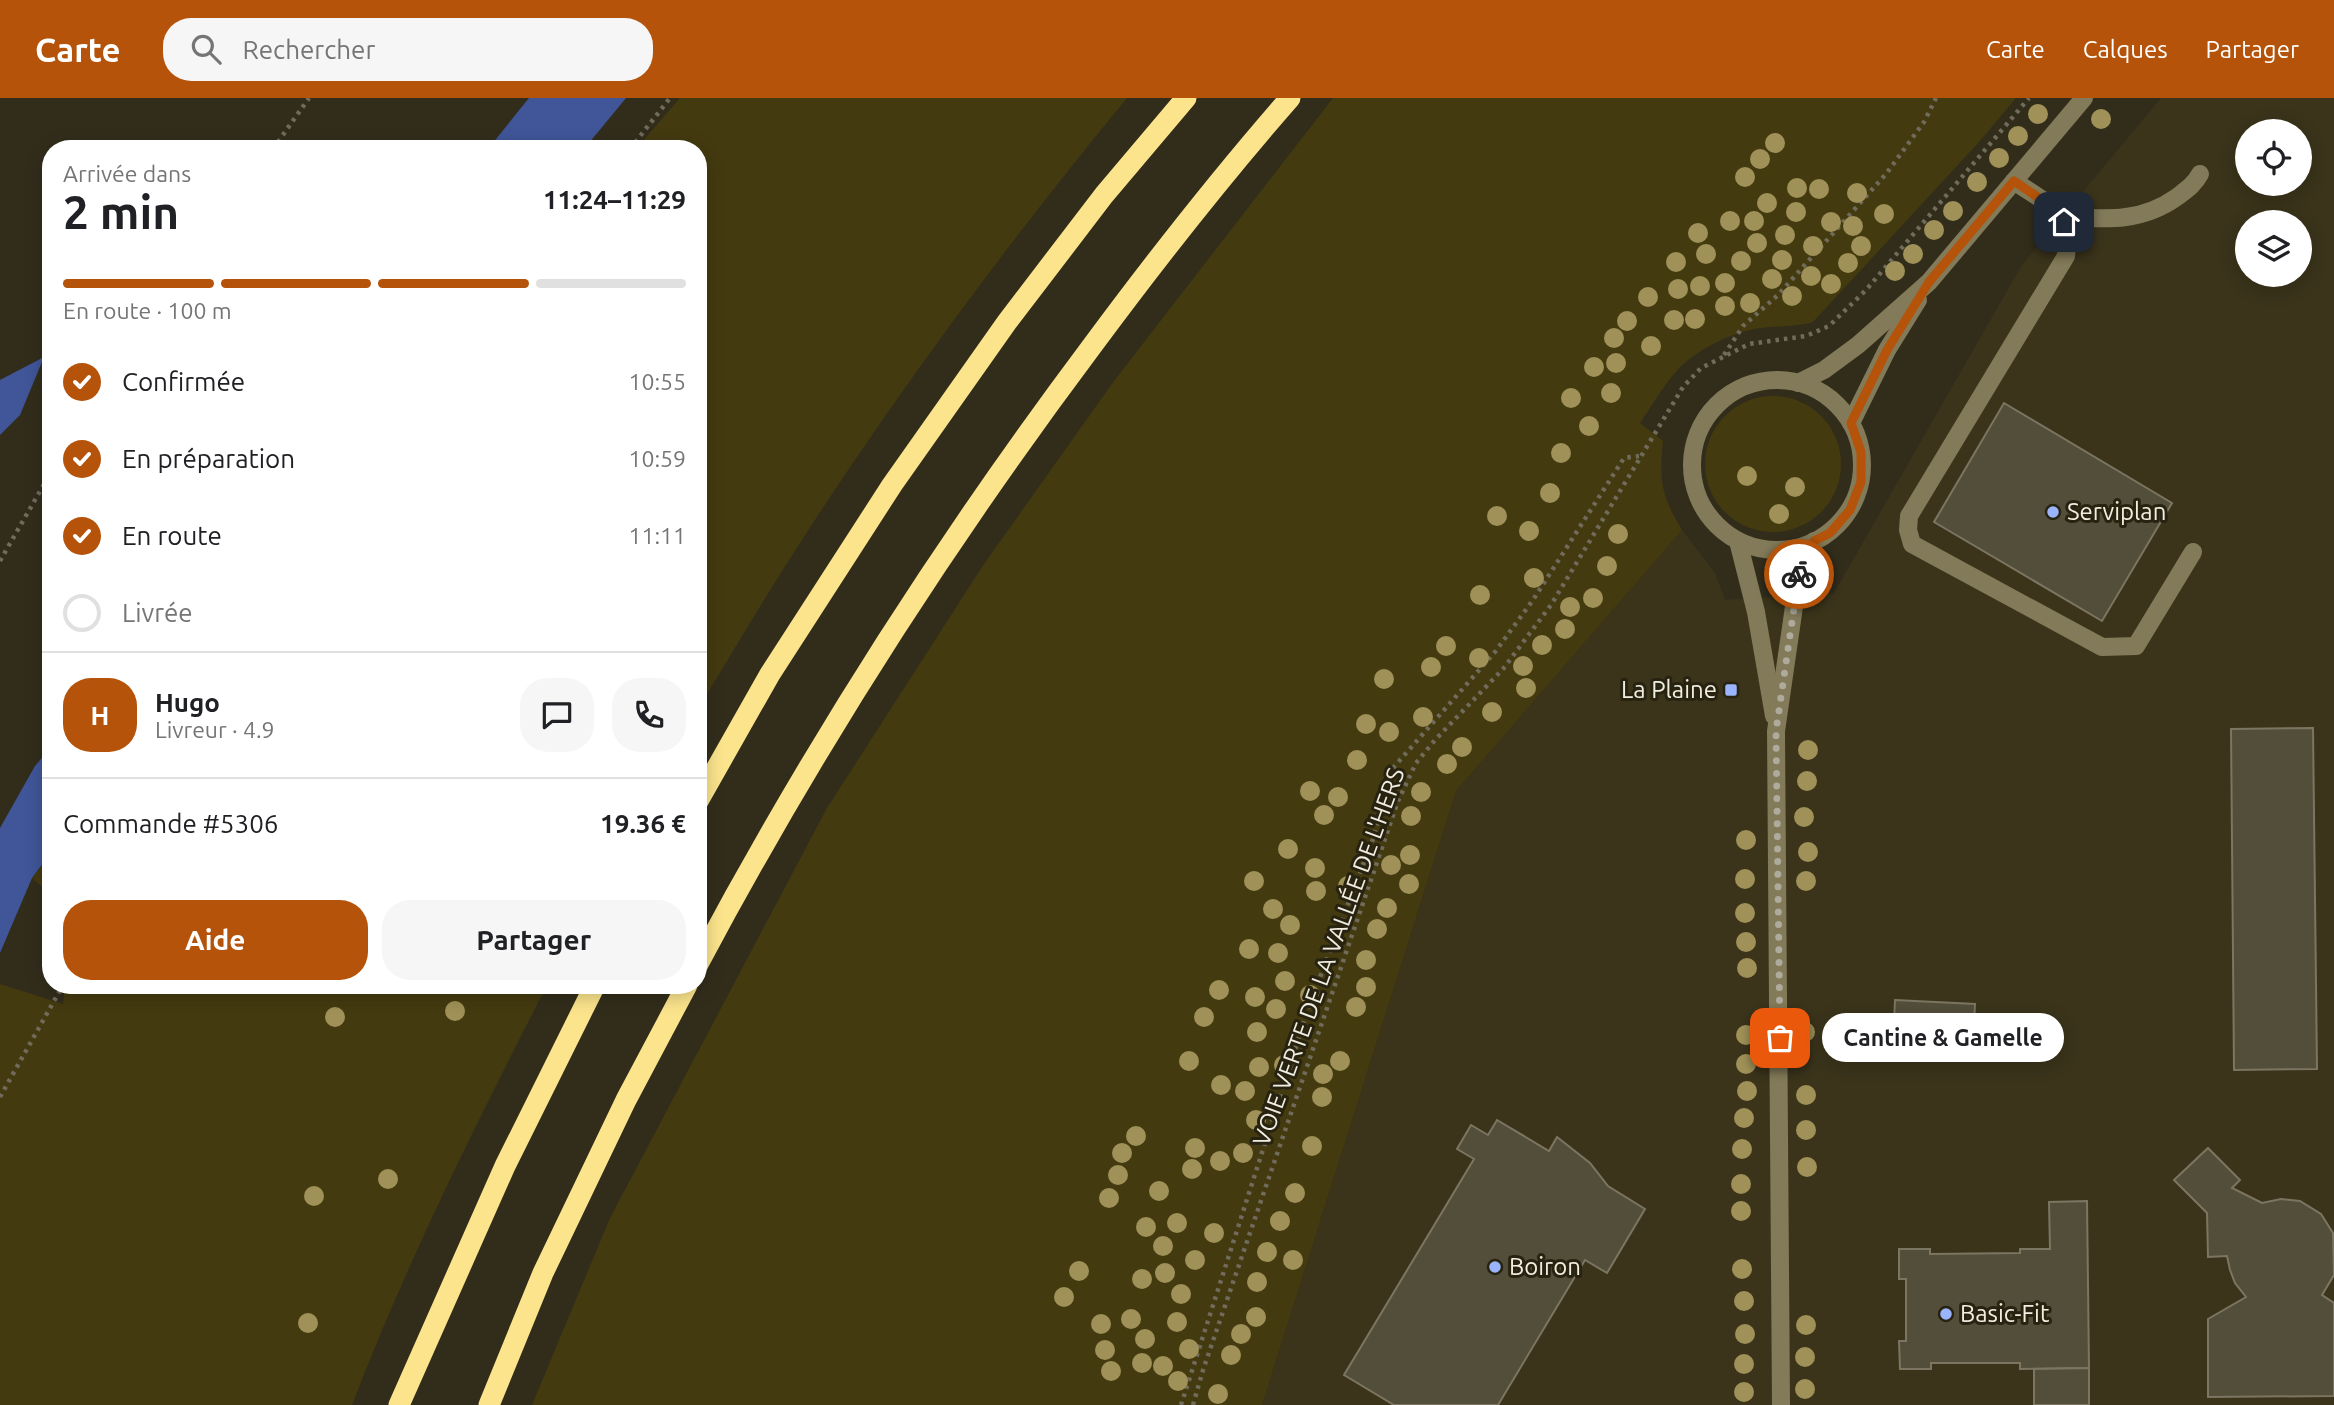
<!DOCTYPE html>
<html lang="fr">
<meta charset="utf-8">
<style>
body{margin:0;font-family:Ubuntu,sans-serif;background:#f6f6f6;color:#202124;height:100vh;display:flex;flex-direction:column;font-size:26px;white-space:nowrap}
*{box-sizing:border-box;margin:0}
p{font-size:23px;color:#757577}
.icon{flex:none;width:38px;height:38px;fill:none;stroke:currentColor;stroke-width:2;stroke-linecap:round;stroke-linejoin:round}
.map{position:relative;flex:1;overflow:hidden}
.drawer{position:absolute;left:42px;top:42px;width:665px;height:854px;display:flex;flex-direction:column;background:#fff;border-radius:28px;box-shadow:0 4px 18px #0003}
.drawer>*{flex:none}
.fabs{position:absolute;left:2235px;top:21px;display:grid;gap:14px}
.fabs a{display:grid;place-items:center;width:77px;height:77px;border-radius:50%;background:#fff;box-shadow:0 4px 18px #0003;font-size:35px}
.pin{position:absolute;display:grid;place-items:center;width:60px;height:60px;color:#fff;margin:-30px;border-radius:14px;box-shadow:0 4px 10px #0006}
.courier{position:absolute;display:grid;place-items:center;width:70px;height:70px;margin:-35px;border:5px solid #b45309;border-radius:50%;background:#fff;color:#222;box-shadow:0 2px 9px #0007}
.bubble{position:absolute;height:49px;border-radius:24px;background:#fff;box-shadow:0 4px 18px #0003;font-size:23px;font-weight:700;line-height:49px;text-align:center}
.headline em{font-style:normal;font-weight:700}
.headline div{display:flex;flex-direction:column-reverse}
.headline{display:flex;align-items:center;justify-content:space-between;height:119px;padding:0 21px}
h1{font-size:46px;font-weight:700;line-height:52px}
.bar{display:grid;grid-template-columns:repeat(4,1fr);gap:10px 7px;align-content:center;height:84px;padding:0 21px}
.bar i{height:9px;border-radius:5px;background:#e0e0e0}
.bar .current{background:#b45309}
.bar p{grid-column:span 4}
.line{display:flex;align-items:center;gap:18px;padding:0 21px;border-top:2px solid #e0e0e0}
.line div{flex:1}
.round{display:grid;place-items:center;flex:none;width:74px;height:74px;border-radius:28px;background:#f6f6f6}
ol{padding:0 21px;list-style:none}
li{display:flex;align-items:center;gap:21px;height:77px}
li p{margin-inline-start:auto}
li .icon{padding:7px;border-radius:50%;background:#b45309;color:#fff;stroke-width:4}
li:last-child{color:#757577}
li i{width:38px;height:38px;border:4px solid #e0e0e0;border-radius:50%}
.primary-button{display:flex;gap:14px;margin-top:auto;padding:14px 21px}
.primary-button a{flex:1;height:80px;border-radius:28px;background:#b45309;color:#fff;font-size:28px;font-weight:700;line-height:80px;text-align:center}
.primary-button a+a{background:#f6f6f6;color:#202124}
header{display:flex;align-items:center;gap:42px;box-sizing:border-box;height:98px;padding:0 35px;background:#b45309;color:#fff}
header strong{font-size:33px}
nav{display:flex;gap:38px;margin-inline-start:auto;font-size:24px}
.search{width:490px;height:63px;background:#f6f6f6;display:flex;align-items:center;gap:18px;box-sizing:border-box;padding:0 24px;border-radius:28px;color:#757577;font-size:26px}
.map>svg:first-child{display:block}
.built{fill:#3b341b;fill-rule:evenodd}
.green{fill:#443a10}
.water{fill:#405699}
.building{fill:#534e3a;stroke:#7b7561;stroke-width:2}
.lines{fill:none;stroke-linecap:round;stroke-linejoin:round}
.path{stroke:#706b5b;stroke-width:4.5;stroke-dasharray:3.5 5;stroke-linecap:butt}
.minor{stroke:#827a58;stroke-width:18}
.highway{stroke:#fbe48c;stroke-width:21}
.tree{fill:#9f9157}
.done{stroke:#aeaa9c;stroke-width:7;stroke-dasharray:0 12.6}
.route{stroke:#b45309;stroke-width:9}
.poi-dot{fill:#9ab5fd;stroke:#282311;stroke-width:2.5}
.labels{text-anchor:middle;stroke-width:6;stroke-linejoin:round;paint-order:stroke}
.poi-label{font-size:24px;fill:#f0ede1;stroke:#282311;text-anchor:start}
.street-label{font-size:24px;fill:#f0ede1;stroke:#282311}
</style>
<header>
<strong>Carte</strong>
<div class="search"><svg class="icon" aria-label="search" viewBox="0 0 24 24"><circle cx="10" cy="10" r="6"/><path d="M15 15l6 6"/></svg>Rechercher</div>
<nav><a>Carte</a><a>Calques</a><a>Partager</a></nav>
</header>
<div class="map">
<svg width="2334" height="1307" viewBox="0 0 2334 1307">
<rect width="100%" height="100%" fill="#322d1b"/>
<!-- built -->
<path class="built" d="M2161 0H2334V1307H1262L1456 693 1682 432 1715 475 1725 502 1834 495 2022 167ZM2247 33H2300V86H2247ZM2247 124H2300V177H2247Z"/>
<!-- green -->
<g class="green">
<path d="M680 0H1127C1009 143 898 293 798 448 763 502 731 557 698 611V51H636Z"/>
<path d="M1333 0H2016L1979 44 1813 224C1793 230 1773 227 1754 231 1726 237 1692 254 1674 276 1661 291 1651 309 1640 325L1663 343C1659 383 1661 397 1682 432L1456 693 1262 1307H532L610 1120 827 710 984 466 1114 283Z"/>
<circle cx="1773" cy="366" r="68"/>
<polygon points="51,754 51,797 32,780"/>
<path d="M0 886 63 906 65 887H547C477 1024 407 1163 352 1307H0Z"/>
</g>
<!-- water -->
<g class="water">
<polygon points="529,0 626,0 584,51 488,51"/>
<polygon points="44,259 20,317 0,337 0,282"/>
<polygon points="51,649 51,754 32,780 0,855 0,730 35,668"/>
</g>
<!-- building -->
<g class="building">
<polygon points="2004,305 2172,405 2102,523 1934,424"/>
<polygon points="2313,630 2317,971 2234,972 2231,631"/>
<polygon points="1895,902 1975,906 1973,953 1893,948"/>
<polygon points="1497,1022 1549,1053 1557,1039 1590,1065 1608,1088 1645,1111 1607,1175 1585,1162 1498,1307 1394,1307 1344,1277 1474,1061 1457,1051 1471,1027 1488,1037"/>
<polygon points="2208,1050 2240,1082 2232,1090 2262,1105 2281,1101 2300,1103 2321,1116 2333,1135 2334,1177 2322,1197 2334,1205 2334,1298 2208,1299 2208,1221 2246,1199 2235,1185 2230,1172 2227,1158 2208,1159 2207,1115 2174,1082"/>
<polygon points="2087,1103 2089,1270 2020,1271 2020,1265 1931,1265 1931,1271 1900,1271 1899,1243 1906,1243 1906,1181 1899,1181 1899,1151 1930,1151 1930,1156 2020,1155 2020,1151 2050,1151 2049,1104"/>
<polygon points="2089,1270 2089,1307 2034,1307 2034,1271"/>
</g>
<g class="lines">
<!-- path -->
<g class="path">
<polyline points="273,51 309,0"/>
<polyline points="630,51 670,0"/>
<polyline points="1724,257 1743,228 1778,197 1886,76 1924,24 1936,0"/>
<polyline points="0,463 51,374"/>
<polyline points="0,999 63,887"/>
<polyline points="1181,1307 1309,908 1373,741 1393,670 1495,554 1533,502 1624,360 1639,358"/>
<polyline points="1193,1307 1203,1272 1398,703 1416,665 1435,642 1503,571 1551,507 1683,289 1701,270 1749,246 1806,238 1829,228 1866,192 2029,0"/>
</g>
<!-- minor -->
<g class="minor">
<path d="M2014 83C2047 106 2072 113 2066 158L1909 418 1908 432 1912 446 2102 549 2136 548 2193 454"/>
<path d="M2059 118C2103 121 2139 126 2177 99 2186 92 2194 87 2200 76"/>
<circle cx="1777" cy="367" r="85"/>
<polyline points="1798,285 1824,272 1858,247 1929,184 2084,0"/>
<polyline points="1851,325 1887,252 1918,202"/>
<polyline points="1738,443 1756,514 1774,618"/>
<polyline points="1781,1307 1776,633 1799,474 1814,443"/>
</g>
<!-- highway -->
<g class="highway">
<polyline points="698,703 770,576 892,387 1007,224 1104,97 1186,0"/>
<path d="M698 866C813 650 945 444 1092 248 1155 163 1220 80 1290 0"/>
<polyline points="399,1307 505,1068 595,887"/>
<polyline points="489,1307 543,1175 626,1002 687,887"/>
</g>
</g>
<!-- trees -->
<g class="tree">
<circle cx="2038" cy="16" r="10"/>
<circle cx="2101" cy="21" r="10"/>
<circle cx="2018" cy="38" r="10"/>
<circle cx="1775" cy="45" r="10"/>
<circle cx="1999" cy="60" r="10"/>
<circle cx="1760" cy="61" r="10"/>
<circle cx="1745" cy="79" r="10"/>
<circle cx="1977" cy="84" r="10"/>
<circle cx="1797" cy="90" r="10"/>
<circle cx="1819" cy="91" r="10"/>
<circle cx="1857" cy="95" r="10"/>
<circle cx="1767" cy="105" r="10"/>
<circle cx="1953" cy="113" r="10"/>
<circle cx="1796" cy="114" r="10"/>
<circle cx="1884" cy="116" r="10"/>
<circle cx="1730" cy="123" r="10"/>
<circle cx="1754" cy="123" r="10"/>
<circle cx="1831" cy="124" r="10"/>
<circle cx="1853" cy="128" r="10"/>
<circle cx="1934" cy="132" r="10"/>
<circle cx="1698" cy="135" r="10"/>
<circle cx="1785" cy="137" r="10"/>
<circle cx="1757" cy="145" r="10"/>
<circle cx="1813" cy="148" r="10"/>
<circle cx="1861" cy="148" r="10"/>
<circle cx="1706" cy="156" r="10"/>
<circle cx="1913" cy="156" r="10"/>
<circle cx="1782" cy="162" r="10"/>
<circle cx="1741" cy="163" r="10"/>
<circle cx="1676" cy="164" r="10"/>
<circle cx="1848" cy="165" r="10"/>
<circle cx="1895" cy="173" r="10"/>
<circle cx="1811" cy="178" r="10"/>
<circle cx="1772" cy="181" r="10"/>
<circle cx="1725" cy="185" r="10"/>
<circle cx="1831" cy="186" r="10"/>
<circle cx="1700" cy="188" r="10"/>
<circle cx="1678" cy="191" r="10"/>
<circle cx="1792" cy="198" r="10"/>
<circle cx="1648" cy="199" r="10"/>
<circle cx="1750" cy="205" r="10"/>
<circle cx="1725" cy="208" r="10"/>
<circle cx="1695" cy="221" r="10"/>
<circle cx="1674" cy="222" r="10"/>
<circle cx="1627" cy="223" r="10"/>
<circle cx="1614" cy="240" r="10"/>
<circle cx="1651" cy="248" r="10"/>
<circle cx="1616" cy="265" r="10"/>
<circle cx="1594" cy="269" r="10"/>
<circle cx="1611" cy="295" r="10"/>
<circle cx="1571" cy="300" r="10"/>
<circle cx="1589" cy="328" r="10"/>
<circle cx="1561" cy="355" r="10"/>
<circle cx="1747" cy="378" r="10"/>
<circle cx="1795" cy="389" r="10"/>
<circle cx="1550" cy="395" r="10"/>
<circle cx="1779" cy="416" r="10"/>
<circle cx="1497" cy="418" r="10"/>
<circle cx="1529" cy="433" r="10"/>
<circle cx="1618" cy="436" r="10"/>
<circle cx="1607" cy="468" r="10"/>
<circle cx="1534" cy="480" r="10"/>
<circle cx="1480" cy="497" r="10"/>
<circle cx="1593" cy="500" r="10"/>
<circle cx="1570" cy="509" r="10"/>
<circle cx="1565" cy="531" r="10"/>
<circle cx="1542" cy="547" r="10"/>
<circle cx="1446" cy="548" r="10"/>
<circle cx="1479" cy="560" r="10"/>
<circle cx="1523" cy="568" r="10"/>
<circle cx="1431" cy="569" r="10"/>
<circle cx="1384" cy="581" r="10"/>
<circle cx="1526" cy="590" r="10"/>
<circle cx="1492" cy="614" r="10"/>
<circle cx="1423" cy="619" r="10"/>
<circle cx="1366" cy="626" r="10"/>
<circle cx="1389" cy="634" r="10"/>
<circle cx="1462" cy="649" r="10"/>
<circle cx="1808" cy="652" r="10"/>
<circle cx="1357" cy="662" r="10"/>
<circle cx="1447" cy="666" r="10"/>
<circle cx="1807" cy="683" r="10"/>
<circle cx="1310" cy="693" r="10"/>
<circle cx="1421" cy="694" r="10"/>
<circle cx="1338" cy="699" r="10"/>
<circle cx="1324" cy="717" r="10"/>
<circle cx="1411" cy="718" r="10"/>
<circle cx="1804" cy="719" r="10"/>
<circle cx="1746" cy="742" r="10"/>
<circle cx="1288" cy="751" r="10"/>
<circle cx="1808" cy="754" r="10"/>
<circle cx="1410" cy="757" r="10"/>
<circle cx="1391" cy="767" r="10"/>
<circle cx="1315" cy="770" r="10"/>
<circle cx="1745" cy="781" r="10"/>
<circle cx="1254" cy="783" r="10"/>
<circle cx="1806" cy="783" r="10"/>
<circle cx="1409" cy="786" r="10"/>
<circle cx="1348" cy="788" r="10"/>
<circle cx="1316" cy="793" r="10"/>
<circle cx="1387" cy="810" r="10"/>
<circle cx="1273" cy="811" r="10"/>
<circle cx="1745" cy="815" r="10"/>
<circle cx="1290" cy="827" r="10"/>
<circle cx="1377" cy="831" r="10"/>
<circle cx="1746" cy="844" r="10"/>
<circle cx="1249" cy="851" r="10"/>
<circle cx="1278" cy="855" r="10"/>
<circle cx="1366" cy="862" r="10"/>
<circle cx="1747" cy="870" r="10"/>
<circle cx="1285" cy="883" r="10"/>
<circle cx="1366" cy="889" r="10"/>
<circle cx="1219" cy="892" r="10"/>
<circle cx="1310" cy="897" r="10"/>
<circle cx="1255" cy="899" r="10"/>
<circle cx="1356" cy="909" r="10"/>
<circle cx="1276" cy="911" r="10"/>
<circle cx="455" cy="913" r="10"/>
<circle cx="335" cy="919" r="10"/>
<circle cx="1204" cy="919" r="10"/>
<circle cx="1257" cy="934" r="10"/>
<circle cx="1805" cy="934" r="10"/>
<circle cx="1746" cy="937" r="10"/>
<circle cx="1189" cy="963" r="10"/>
<circle cx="1340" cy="963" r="10"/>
<circle cx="1746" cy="966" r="10"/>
<circle cx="1284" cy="967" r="10"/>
<circle cx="1259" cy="969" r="10"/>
<circle cx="1323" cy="976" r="10"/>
<circle cx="1221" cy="987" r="10"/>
<circle cx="1245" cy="993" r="10"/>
<circle cx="1747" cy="993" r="10"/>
<circle cx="1806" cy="997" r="10"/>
<circle cx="1322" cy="999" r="10"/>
<circle cx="1744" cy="1020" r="10"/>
<circle cx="1256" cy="1022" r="10"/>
<circle cx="1806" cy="1032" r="10"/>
<circle cx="1136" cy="1038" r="10"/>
<circle cx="1312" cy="1048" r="10"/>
<circle cx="1195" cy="1050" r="10"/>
<circle cx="1742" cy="1051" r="10"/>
<circle cx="1122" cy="1055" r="10"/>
<circle cx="1243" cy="1055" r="10"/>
<circle cx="1220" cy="1063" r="10"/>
<circle cx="1807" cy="1069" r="10"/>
<circle cx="1192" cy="1071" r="10"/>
<circle cx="1118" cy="1077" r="10"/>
<circle cx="388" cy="1081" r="10"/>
<circle cx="1741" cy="1086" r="10"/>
<circle cx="1159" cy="1093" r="10"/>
<circle cx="1295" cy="1095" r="10"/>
<circle cx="314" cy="1098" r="10"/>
<circle cx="1109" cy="1100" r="10"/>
<circle cx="1741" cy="1113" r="10"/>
<circle cx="1280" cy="1123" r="10"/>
<circle cx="1177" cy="1125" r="10"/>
<circle cx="1146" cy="1129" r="10"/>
<circle cx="1214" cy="1135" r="10"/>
<circle cx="1163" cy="1148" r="10"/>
<circle cx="1267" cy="1154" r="10"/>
<circle cx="1195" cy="1162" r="10"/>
<circle cx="1293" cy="1162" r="10"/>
<circle cx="1742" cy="1171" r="10"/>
<circle cx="1079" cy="1173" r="10"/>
<circle cx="1165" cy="1175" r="10"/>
<circle cx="1142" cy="1181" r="10"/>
<circle cx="1257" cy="1184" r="10"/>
<circle cx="1181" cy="1196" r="10"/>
<circle cx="1064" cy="1199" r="10"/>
<circle cx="1744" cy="1203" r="10"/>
<circle cx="1256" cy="1219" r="10"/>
<circle cx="1131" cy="1221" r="10"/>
<circle cx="1177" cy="1224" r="10"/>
<circle cx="308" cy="1225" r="10"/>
<circle cx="1101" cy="1226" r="10"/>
<circle cx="1806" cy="1227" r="10"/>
<circle cx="1241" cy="1236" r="10"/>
<circle cx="1745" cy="1236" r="10"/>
<circle cx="1145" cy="1241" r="10"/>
<circle cx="1189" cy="1251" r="10"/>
<circle cx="1105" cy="1252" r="10"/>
<circle cx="1231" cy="1257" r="10"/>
<circle cx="1805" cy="1259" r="10"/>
<circle cx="1142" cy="1265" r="10"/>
<circle cx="1744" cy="1266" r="10"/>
<circle cx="1163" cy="1268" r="10"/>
<circle cx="1111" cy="1273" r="10"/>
<circle cx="1178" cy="1283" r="10"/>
<circle cx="1805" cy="1291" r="10"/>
<circle cx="1744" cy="1294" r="10"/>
<circle cx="1218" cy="1296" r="10"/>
</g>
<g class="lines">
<!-- done -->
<polyline class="done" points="1780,940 1776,633 1799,476"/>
<!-- route -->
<polyline class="route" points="1799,476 1814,443 1830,435 1850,412 1861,384 1861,354 1851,325 1887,252 1929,184 2014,83 2052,109 2064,124"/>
</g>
<!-- markers -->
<g class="poi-dot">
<circle cx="2053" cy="414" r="7"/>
<rect x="1724" y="585" width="14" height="14" rx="3.5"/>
<circle cx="1495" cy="1169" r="7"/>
<circle cx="1946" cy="1216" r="7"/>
</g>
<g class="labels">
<!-- poi labels -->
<g class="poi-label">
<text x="2067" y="422">Serviplan</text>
<text x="1717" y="600" text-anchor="end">La Plaine</text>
<text x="1509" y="1177">Boiron</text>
<text x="1960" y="1224">Basic-Fit</text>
</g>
<!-- street labels -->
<g class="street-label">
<text transform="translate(1329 859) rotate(-70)" y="8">VOIE VERTE DE LA VALLÉE DE L'HERS</text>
</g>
</g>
</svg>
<div class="fabs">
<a><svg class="icon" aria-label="locate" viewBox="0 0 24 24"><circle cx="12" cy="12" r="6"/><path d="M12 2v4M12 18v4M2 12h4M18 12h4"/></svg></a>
<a><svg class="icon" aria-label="layers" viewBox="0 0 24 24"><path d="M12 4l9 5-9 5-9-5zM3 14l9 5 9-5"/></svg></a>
</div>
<div class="pin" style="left:1780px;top:940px;background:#ea580c"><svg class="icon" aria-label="bag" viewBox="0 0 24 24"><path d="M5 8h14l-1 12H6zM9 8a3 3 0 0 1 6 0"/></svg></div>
<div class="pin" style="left:2064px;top:124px;background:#1f2937"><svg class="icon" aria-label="home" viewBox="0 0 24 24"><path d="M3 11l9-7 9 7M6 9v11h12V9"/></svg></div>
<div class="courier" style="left:1799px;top:476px"><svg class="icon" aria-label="bike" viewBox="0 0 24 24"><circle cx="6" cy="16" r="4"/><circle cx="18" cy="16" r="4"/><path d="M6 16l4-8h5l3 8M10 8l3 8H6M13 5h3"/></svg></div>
<div class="bubble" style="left:1822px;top:915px;width:242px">Cantine &amp; Gamelle</div>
<section class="drawer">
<div class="headline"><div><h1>2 min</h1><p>Arrivée dans</p></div><em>11:24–11:29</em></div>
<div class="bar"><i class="current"></i><i class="current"></i><i class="current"></i><i></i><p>En route · 100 m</p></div>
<ol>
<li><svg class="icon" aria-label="check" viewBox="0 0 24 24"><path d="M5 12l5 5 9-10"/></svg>Confirmée<p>10:55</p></li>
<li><svg class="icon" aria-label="check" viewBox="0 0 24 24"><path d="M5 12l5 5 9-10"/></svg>En préparation<p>10:59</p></li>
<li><svg class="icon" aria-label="check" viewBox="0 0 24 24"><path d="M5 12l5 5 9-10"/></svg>En route<p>11:11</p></li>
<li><i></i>Livrée</li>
</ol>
<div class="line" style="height:126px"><b class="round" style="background:#b45309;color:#fff">H</b><div><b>Hugo</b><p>Livreur · 4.9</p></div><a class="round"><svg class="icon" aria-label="chat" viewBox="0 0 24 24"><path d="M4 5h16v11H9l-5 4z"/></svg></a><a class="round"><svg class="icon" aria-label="phone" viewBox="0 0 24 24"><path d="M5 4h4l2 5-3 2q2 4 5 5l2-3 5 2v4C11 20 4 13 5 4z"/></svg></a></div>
<div class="line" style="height:91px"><div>Commande #5306</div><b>19.36 €</b></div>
<div class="primary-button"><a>Aide</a><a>Partager</a></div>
</section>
</div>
